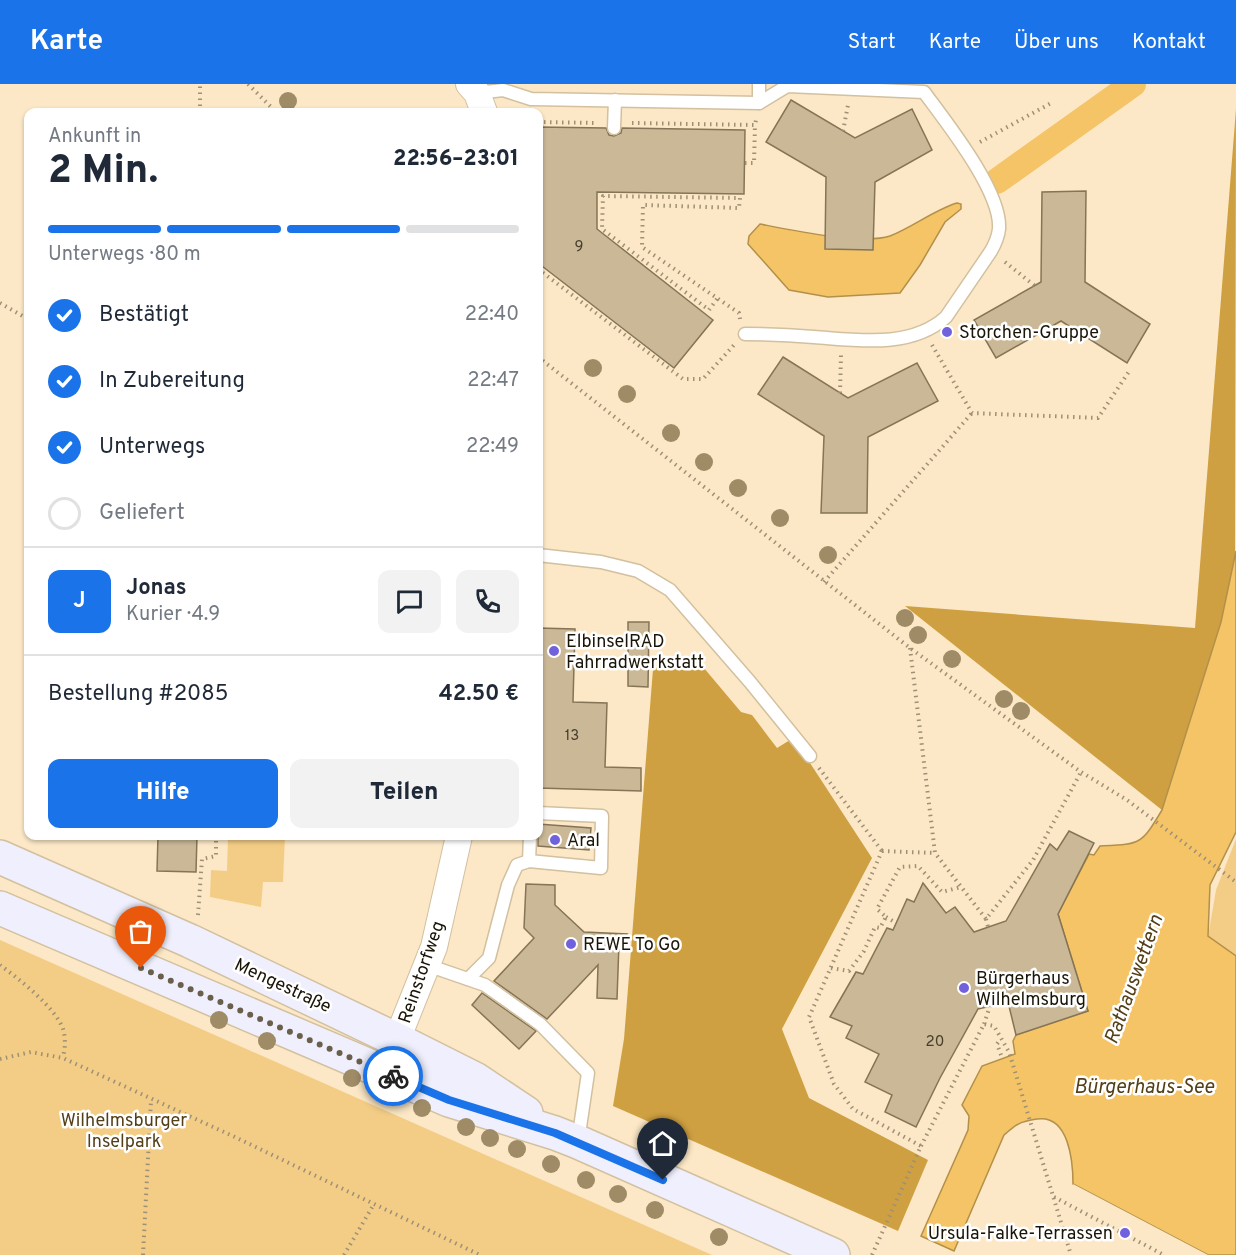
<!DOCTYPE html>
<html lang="de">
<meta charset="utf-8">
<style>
body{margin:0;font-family:Overpass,sans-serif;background:#f2f2f3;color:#1f2937;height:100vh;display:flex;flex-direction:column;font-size:22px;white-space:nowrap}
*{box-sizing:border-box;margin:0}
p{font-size:20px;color:#747a83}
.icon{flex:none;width:33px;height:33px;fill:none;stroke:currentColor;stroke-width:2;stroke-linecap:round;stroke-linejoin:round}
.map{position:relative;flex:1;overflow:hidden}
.sheet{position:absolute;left:24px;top:24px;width:519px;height:732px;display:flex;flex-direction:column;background:#fff;border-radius:12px;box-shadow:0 2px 4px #0004}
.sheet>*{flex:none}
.pin{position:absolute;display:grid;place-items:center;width:51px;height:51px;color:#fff;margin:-62px -26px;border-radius:50% 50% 50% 0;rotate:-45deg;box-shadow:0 0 6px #0007}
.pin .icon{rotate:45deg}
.courier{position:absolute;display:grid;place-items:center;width:60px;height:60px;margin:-30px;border:4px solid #1a73e8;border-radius:50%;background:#fff;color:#222;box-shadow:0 2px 8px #0007}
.summary em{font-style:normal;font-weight:800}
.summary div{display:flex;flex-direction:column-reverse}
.summary{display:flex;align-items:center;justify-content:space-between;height:102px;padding:0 24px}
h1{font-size:39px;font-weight:800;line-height:45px}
.bar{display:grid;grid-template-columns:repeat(4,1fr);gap:9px 6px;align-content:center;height:72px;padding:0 24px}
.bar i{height:8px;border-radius:4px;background:#e0e1e3}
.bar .selected{background:#1a73e8}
.bar p{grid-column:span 4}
.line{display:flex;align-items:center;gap:15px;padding:0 24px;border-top:2px solid #e0e1e3}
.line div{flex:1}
.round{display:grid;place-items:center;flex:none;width:63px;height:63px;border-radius:12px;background:#f2f2f3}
ol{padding:0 24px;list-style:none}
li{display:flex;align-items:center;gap:18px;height:66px}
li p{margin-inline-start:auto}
li .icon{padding:6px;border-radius:50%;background:#1a73e8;color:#fff;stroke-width:4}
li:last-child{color:#747a83}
li i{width:33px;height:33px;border:3px solid #e0e1e3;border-radius:50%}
.action{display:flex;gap:12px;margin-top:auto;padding:12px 24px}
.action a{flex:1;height:69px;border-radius:12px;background:#1a73e8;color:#fff;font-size:24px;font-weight:800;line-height:69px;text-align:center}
.action a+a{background:#f2f2f3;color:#1f2937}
header{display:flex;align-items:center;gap:36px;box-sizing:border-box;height:84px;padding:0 30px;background:#1a73e8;color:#fff}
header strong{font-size:28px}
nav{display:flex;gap:33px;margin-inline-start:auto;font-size:21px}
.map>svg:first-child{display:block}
.green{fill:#f3cd86}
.forest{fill:#cfa041}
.water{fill:#f4c467;stroke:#b3904a;stroke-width:1.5}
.pier{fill:#fce8c6}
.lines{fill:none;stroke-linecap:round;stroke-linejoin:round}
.canal{stroke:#f4c467;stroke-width:26}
.building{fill:#cab897;stroke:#857455;stroke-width:1.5}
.lane-casing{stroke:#d2c09f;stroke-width:15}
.street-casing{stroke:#d2c09f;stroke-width:28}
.secondary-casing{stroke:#d2c09f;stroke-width:36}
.path{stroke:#9e9076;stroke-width:4;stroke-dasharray:1.5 4.5;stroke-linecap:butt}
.lane{stroke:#fff;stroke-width:12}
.street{stroke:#fff;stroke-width:26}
.secondary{stroke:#efeffd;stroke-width:33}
.tree{fill:#9f8b66}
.done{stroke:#6a5f4a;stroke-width:6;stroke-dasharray:0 10.8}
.route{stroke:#1a73e8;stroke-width:8}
.poi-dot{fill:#7261dc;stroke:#fff;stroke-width:2}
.labels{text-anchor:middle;stroke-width:5;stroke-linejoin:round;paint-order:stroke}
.number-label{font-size:15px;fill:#473e2c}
.poi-label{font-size:18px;fill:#1b1508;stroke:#fff;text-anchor:start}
.street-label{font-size:18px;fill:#1b1508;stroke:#fff}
.park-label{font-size:18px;fill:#533f18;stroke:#fff}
.water-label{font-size:20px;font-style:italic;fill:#544018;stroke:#fff}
</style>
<header>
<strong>Karte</strong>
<nav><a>Start</a><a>Karte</a><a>Über uns</a><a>Kontakt</a></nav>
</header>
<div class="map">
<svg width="1236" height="1171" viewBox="0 0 1236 1171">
<rect width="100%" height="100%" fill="#fce8c6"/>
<!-- green -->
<g class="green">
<polygon points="228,752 285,752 283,798 263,798 261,823 210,813 211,786 227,787"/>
<polygon points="1236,755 1236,872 1208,853 1216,806"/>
<polygon points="0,856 712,1171 0,1171"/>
</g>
<!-- forest -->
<g class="forest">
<polygon points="1236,25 1235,480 1221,538 1162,726 905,522 1195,544"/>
<polygon points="693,571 741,628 752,631 777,664 790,656 810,679 872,774 782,945 809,1014 928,1076 898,1147 613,1022 624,955 653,585"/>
</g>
<!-- water -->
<g class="water">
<path d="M957 119 961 120V125L945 138 920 181 900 209 828 213 789 206 748 160 749 152 760 140C791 146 862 161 890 152 913 143 934 126 957 119Z"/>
<path d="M1236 467V748L1210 801 1208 852 1236 872V1171H1208L1073 1100C1073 1078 1069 1030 1037 1035 1019 1038 1018 1039 1004 1051L954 1167 921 1152 968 1046 969 1032 962 1021 982 982 1015 970 1013 957 1016 951 1088 927 1058 830 1089 770 1094 771 1100 762C1141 760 1141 761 1162 726L1221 538Z"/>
</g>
<!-- pier -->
<polygon class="pier" points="1073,1100 1208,1171 1202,1171 1074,1104"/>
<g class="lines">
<!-- canal -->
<polyline class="canal" points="997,97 1133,0"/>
</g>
<!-- building -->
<g class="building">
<polygon points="791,16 855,54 912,25 932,66 875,98 873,166 825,165 826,93 766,58"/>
<polygon points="538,43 606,44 609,51 614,52 621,49 622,44 745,46 744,110 597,108 597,145 713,236 674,284 538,179"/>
<polygon points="1086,107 1085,198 1150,240 1127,279 1061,237 996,274 974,236 1041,198 1042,108"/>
<polygon points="783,273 848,314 917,279 938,317 868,353 867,429 821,429 824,352 758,310"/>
<polygon points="628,538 649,538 648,603 628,602"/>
<polygon points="538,544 575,545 573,618 607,619 605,683 641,684 641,707 538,704"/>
<polygon points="538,740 591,744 589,766 538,762"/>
<polygon points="1069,747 1094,759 1058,830 1088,927 1016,951 1008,918 978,925 940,994 916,1043 885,1028 892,1011 865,998 879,970 846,954 852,942 830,933 856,888 863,890 887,844 893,846 907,815 914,818 923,799 946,829 955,823 974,848 1006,837 1050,760 1057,766"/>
<polygon points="158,752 197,752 196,788 157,787"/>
<polygon points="526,800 555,801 555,821 584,848 627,850 619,859 617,915 597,914 598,881 547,935 494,897 534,854 524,844"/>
<polygon points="482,909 536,947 519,965 472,921"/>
</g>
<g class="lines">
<defs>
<g id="lane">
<polyline points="759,0 759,19"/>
<path d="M477 9 503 6 531 15 759 19 787 2 924 8C946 38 1002 108 999 145 998 154 995 160 991 167L946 233C911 265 857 256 814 253 791 251 768 250 745 250"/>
<polyline points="614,44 615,16"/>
<polyline points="538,471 601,478 638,487 670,506 750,598 810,672"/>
<polyline points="529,777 530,752"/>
<polyline points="427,881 485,901 540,940 588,989 578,1057"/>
<polyline points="468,895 489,874 508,801 517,781 529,777 601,784 602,732 538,729"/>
</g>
<g id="street">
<polyline points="469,0 477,9 484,28"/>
<polyline points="384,988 434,863 459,752"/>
</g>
<g id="secondary">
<polyline points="0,773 190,857 397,956 475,995 526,1029"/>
<polyline points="0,824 449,1016 555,1049 578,1058 833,1171"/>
</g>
</defs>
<!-- lane casing -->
<use href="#lane" class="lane-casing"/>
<!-- street casing -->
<use href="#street" class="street-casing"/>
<!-- secondary casing -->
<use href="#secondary" class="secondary-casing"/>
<!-- path -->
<g class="path">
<polyline points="248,0 276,28"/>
<polyline points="200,28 200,0"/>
<polyline points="538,38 598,39"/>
<polyline points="632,39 755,41 756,36"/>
<polyline points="843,47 848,21"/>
<polyline points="980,58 1053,18"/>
<polyline points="745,79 754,79 755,41"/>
<polyline points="1005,178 1035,202"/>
<polyline points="538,185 683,295 703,295 734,261"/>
<polyline points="717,215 709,226 602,145 603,112 740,114 739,124 643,121 642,163 739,229 740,235"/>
<polyline points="0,219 28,235"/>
<polyline points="932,261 972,329 1098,334 1130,286"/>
<polyline points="538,273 910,564 1081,688 1127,716 1236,798"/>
<polyline points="840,309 841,271"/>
<polyline points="824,498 972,329"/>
<polyline points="910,564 935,769 986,835 1033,776 1081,688"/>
<polyline points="819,684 882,767"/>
<polyline points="882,767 935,769"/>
<polyline points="198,831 202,775 216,772 216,752"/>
<polyline points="886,833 896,839"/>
<polyline points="986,835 988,843"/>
<path d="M0 881C19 895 55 923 63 945 66 955 65 964 63 973"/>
<polyline points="831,884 849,887 864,867 875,843 880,844 886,833 877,825 900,783 918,782 942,808 961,803"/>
<polyline points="984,940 990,922"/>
<polyline points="1001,971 997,960 1001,955"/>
<polyline points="0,975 31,968 63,974 237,1054 480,1171"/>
<polyline points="921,1062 984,940 994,942 1009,968 1071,1171"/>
<polyline points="1054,1113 1164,1171"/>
<polyline points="143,1171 151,1016"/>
<polyline points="344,1171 374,1120"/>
<polyline points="872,1171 921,1062 853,1025 834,1000 809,933 882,767"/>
</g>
<!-- lane -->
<use href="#lane" class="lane"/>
<!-- street -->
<use href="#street" class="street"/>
<!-- secondary -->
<use href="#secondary" class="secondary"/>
</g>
<!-- trees -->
<g class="tree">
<circle cx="288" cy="17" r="9"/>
<circle cx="593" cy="284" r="9"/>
<circle cx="627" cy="310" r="9"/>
<circle cx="671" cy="349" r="9"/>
<circle cx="704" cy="378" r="9"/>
<circle cx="738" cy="404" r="9"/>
<circle cx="780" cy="434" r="9"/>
<circle cx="828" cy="471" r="9"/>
<circle cx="905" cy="534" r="9"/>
<circle cx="918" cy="551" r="9"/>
<circle cx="952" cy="575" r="9"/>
<circle cx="1004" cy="615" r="9"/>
<circle cx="1021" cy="627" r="9"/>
<circle cx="219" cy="936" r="9"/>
<circle cx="267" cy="957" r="9"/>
<circle cx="352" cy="994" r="9"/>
<circle cx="386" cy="1008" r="9"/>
<circle cx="422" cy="1024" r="9"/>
<circle cx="466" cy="1043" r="9"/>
<circle cx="490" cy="1054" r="9"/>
<circle cx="517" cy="1065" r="9"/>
<circle cx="551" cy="1080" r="9"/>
<circle cx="586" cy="1096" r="9"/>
<circle cx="618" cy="1110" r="9"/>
<circle cx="655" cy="1126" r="9"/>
<circle cx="719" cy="1153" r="9"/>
</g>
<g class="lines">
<!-- done -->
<polyline class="done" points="141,884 393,992"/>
<!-- route -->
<polyline class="route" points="393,992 449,1016 555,1049 663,1096"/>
</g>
<!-- markers -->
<g class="poi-dot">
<circle cx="947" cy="248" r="6"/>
<circle cx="554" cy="567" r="6"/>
<circle cx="555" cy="756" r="6"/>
<circle cx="571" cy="860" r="6"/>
<circle cx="964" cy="904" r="6"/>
<circle cx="1125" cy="1149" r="6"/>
</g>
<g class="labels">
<!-- number labels -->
<g class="number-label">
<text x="579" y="167">9</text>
<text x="572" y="656">13</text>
<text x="935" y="962">20</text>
</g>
<!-- poi labels -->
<g class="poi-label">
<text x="959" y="254">Storchen-Gruppe</text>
<text x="566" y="563">ElbinselRAD<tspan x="566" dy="21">Fahrradwerkstatt</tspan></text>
<text x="567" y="762">Aral</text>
<text x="583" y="866">REWE To Go</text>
<text x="976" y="900">Bürgerhaus<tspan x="976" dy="21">Wilhelmsburg</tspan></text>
<text x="1113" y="1155" text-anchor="end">Ursula-Falke-Terrassen</text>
</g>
<!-- street labels -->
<g class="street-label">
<text transform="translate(421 888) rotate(-71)" y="6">Reinstorfweg</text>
<text transform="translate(283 901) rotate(25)" y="6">Mengestraße</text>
</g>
<!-- park labels -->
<g class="park-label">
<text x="124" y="1042">Wilhelmsburger<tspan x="124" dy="21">Inselpark</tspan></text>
</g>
<!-- water labels -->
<g class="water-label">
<text transform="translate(1133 895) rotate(-70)" y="7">Rathauswettern</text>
<text x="1144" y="1009">Bürgerhaus-See</text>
</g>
</g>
</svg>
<div class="pin" style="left:141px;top:884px;background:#ea580c"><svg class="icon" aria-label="bag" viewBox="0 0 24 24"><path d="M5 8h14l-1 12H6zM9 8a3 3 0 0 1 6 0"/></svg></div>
<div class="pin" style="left:663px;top:1096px;background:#1f2937"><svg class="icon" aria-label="home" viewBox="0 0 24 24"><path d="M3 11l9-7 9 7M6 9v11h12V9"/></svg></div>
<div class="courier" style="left:393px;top:992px"><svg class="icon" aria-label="bike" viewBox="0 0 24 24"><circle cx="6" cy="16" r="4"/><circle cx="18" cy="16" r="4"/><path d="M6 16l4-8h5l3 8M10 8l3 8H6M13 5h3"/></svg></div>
<section class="sheet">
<div class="summary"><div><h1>2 Min.</h1><p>Ankunft in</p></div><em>22:56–23:01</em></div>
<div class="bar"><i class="selected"></i><i class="selected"></i><i class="selected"></i><i></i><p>Unterwegs · 80 m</p></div>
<ol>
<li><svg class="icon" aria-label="check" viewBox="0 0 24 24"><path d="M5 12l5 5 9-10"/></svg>Bestätigt<p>22:40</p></li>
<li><svg class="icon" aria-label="check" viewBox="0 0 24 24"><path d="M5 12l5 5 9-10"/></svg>In Zubereitung<p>22:47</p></li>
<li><svg class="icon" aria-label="check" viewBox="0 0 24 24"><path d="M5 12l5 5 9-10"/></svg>Unterwegs<p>22:49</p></li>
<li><i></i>Geliefert</li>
</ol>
<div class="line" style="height:108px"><b class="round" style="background:#1a73e8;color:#fff">J</b><div><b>Jonas</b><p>Kurier · 4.9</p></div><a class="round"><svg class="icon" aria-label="chat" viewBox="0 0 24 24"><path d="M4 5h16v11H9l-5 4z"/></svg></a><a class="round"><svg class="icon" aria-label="phone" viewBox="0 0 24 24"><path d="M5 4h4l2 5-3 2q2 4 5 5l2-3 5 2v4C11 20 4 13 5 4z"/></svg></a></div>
<div class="line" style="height:78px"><div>Bestellung #2085</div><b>42.50 €</b></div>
<div class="action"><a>Hilfe</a><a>Teilen</a></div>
</section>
</div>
